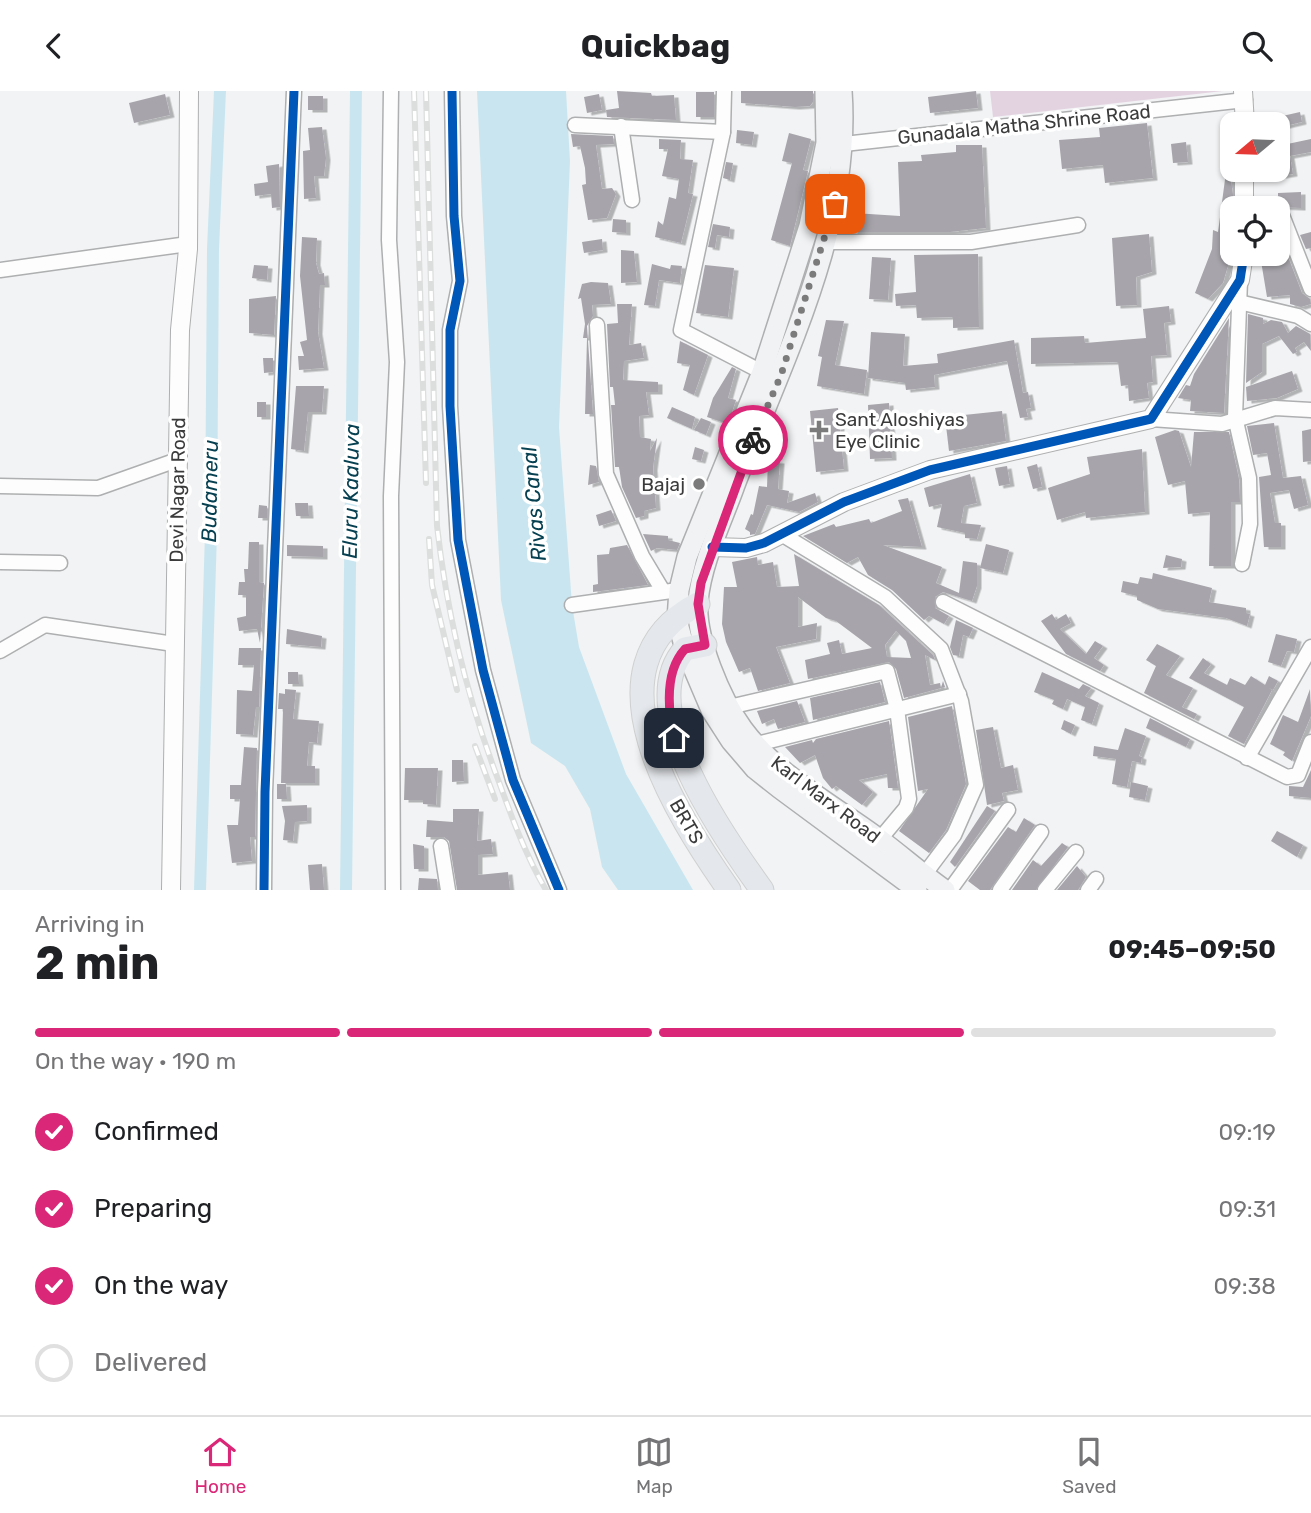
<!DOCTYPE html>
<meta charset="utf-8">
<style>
body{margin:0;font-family:Rubik,sans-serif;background:#f6f6f6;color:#202124;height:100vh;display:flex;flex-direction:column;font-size:26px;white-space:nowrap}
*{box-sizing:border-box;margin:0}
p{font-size:23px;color:#757577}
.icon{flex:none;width:38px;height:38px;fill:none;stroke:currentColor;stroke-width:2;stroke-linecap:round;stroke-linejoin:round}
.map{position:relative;height:799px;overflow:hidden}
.side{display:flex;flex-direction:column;background:#fff;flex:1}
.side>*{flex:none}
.needle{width:46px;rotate:251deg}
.buttons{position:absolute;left:1220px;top:21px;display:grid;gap:14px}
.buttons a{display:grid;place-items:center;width:70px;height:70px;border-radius:14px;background:#fff;box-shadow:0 2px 5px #0004;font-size:35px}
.pin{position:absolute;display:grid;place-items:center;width:60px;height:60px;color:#fff;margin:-30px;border-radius:14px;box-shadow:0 4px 10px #0006}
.courier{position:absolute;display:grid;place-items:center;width:70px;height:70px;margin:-35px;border:5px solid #db2777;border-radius:50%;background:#fff;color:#222;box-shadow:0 2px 9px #0007}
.overview em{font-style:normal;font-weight:700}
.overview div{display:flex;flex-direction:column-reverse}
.overview{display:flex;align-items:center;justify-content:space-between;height:119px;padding:0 35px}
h1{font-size:46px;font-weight:700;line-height:52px}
.bar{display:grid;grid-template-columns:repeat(4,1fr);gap:10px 7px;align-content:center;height:84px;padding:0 35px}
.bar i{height:9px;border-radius:5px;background:#e0e0e0}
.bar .selected{background:#db2777}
.bar p{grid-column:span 4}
ol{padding:0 35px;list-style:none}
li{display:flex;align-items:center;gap:21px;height:77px}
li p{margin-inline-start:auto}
li .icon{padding:7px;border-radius:50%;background:#db2777;color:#fff;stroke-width:4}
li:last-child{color:#757577}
li i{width:38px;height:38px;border:4px solid #e0e0e0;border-radius:50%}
header{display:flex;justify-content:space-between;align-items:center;height:91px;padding:0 35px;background:#fff;font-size:32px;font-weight:700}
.menu{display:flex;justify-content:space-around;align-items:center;height:98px;border-top:2px solid #e0e0e0;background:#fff;font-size:19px;color:#757577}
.menu a{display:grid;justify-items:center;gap:4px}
.menu .selected{color:#db2777}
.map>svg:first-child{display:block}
.green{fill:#e3d3e1}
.water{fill:#c9e6f0}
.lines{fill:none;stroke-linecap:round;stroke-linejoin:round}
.canal{stroke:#c9e6f0;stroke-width:12}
.building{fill:#a7a5ab;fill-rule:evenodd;filter:url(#shadow)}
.minor-casing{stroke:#aeafb0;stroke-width:17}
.tertiary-casing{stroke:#aeafb0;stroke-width:20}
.secondary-casing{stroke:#aeafb0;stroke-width:22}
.primary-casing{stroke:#cfd0d0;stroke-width:25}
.minor{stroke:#fdfdfd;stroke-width:14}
.tertiary{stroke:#fdfdfd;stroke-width:18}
.secondary{stroke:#f0f2f4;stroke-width:19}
.primary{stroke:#e4e7eb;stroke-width:23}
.rail-casing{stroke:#dcdddd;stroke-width:6}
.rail{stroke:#fff;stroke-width:3.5;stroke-dasharray:10;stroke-linecap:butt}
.cycleway-casing{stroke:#fff;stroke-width:13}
.cycleway{stroke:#0057b8;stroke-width:9}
.done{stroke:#7b7b7c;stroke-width:7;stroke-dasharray:0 12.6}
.route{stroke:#db2777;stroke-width:9}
.poi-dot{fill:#7b7b7c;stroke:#fff;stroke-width:2.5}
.labels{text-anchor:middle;stroke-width:7;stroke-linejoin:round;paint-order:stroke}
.street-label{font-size:19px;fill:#3b3b3c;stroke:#fff}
.poi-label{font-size:19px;fill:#3b3b3c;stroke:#fff;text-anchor:start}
.water-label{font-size:21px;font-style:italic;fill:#074151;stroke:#fff}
</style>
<header><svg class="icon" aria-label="back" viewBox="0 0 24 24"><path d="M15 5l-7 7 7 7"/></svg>Quickbag<svg class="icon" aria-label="search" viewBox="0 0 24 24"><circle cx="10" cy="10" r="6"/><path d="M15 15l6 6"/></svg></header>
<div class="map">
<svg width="1311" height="799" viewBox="0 0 1311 799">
<defs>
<filter id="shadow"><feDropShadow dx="4.5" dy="2.5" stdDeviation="0" flood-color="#0004"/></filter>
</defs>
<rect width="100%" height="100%" fill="#f2f3f4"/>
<!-- green -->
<polygon class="green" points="990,0 1223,0 993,26"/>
<!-- water -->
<polygon class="water" points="477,0 566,0 570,70 559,336 572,514 579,556 626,683 693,799 618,799 602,776 590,718 565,675 531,652 501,509"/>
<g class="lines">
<!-- canal -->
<g class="canal">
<polyline points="200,799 211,442 213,158 220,0"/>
<polyline points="346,799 356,0"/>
</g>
</g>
<!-- building -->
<g class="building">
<polygon points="617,0 651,2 652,5 674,4 676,29 607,26 606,19 619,17"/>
<polygon points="741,0 813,0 813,11 810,15 795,16 741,12"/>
<polygon points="976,0 978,17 930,22 928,6"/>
<rect x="696" y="1" width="18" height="25"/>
<polygon points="165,3 170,24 134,32 129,12"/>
<polygon points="599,3 602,19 587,22 584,6"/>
<rect x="308" y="5" width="15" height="14"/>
<polygon points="1300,21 1302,31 1281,36 1278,26"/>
<polygon points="1147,32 1153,87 1105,92 1103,74 1062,78 1059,49 1100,46 1099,37"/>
<polygon points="322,36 326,67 324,85 314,85 316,107 304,108 303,60 310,59 308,37"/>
<polygon points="737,39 754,41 752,54 736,52"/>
<polygon points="789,42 811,48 803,79 808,80 790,155 771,149 792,72 782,70"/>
<polygon points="571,43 613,45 614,53 596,54 602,98 612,97 616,103 607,127 588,129 582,94 586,93 585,77 580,55 573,56"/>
<polygon points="659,48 681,49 680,68 693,69 688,102 693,103 681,152 655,146 658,130 663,134 669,106 676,108 679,88 662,85 668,58 659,58"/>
<polygon points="1311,48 1311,61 1290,65 1293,83 1281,85 1278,55"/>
<polygon points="1186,51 1188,71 1173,72 1171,53"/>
<polygon points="956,54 982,54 986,137 950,141 853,141 854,122 900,125 898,71 922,70 921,64 956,61"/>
<polygon points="726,71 733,72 730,89 723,87"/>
<polygon points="279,73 280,116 272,117 271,103 255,105 254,93 268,91 266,75"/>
<polygon points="1226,81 1230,81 1233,104 1232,161 1223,192 1208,208 1195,202 1212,158 1213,139 1218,141"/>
<polygon points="1301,101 1301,117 1278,116 1278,102"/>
<polygon points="613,128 626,129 626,142 612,141"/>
<polygon points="713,133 730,136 729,146 717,144 715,157 708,156"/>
<polygon points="1311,141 1311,157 1306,158 1300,144"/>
<polygon points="1149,143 1152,181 1136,186 1137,214 1116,215 1112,147"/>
<polygon points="302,146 317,147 316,172 319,183 324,182 325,194 320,194 318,241 324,277 299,279 298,265 304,265 300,251 307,249 300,185"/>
<polygon points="602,148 603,159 584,162 582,151"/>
<polygon points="1282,150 1302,202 1310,208 1311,213 1301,216 1290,213 1290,204 1267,206 1260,164 1278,164 1278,151"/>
<polygon points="621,159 634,160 637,191 621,192"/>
<polygon points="978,163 979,236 953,237 953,226 917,227 916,214 896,215 895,203 916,201 914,164"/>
<polygon points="872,166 891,167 888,209 869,208"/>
<polygon points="652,173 670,178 671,174 682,175 680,192 659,189 655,215 644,214"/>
<polygon points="254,174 268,175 267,189 252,187"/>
<polygon points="705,174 734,177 728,226 696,222"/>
<polygon points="591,191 608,192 611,213 592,214 593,225 587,235 593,323 585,323 587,247 583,247 585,233 581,207 578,208 582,193"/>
<polygon points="276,205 274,244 249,242 249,208"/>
<polygon points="617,213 632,213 629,254 641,252 644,267 624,270 623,289 658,291 658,301 646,301 649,324 639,325 640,346 651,348 650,360 657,347 653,377 656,417 644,420 644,425 636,427 622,396 619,376 615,376 611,314 615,314 613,296 610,296 607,233 618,232"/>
<polygon points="1169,215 1171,231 1164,232 1167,264 1151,265 1153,291 1147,292 1149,307 1129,310 1128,294 1121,295 1118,271 1031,273 1031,247 1084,245 1085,252 1146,247 1143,218"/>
<polygon points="1248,223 1263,227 1263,233 1271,229 1282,231 1288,242 1296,235 1310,243 1311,260 1304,251 1295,257 1297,261 1293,263 1279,245 1262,253 1262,281 1246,292"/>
<polygon points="1229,227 1224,322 1190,320 1191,309 1178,307 1186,294 1190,295 1194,283"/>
<polygon points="826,229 844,230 835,274 867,279 864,303 817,295 822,266 818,265"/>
<polygon points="871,241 905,243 903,275 938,272 937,263 1014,249 1023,302 1028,301 1031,317 1026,318 1028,326 1020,327 1007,270 934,284 935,296 906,299 905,292 868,287"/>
<polygon points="680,250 708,264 694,304 683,299 690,274 677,272"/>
<polygon points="263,267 273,267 273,281 264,282"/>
<polygon points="732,276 736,278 728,307 736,309 728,333 707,326 713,307"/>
<polygon points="1292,280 1298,298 1277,307 1247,310 1246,296"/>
<polygon points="296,295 324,295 322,321 308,321 304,360 291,358"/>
<rect x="257" y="311" width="9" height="15"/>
<polygon points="889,312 892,367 870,368 868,314"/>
<polygon points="672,316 695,326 692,338 667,327"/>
<polygon points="838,317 844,378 816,381 810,320"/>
<polygon points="1002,320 1006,350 949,360 945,326"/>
<polygon points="701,327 711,331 706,344 694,339"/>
<polygon points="1274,332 1283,387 1301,385 1308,414 1294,418 1289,399 1270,402 1275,432 1281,432 1281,456 1264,456 1259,386 1271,384 1267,362 1253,364 1247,335"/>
<polygon points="1311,338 1311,370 1303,371 1302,340"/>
<polygon points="1175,339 1179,340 1191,376 1194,341 1229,341 1239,388 1240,411 1231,411 1231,475 1209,475 1210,421 1188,423 1185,390 1168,394 1155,346"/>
<polygon points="695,356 704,359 701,370 692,368"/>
<polygon points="1142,358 1145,421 1086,427 1085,421 1057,429 1048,397 1090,383 1087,366"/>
<polygon points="768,369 780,370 778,398 789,400 787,412 815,402 818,411 799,421 767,414 755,443 750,444 750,441 745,438 751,423 753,424 759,395 767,396"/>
<polygon points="1037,373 1042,396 1033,398 1027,376"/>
<polygon points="590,374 596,375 599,391 588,394"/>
<polygon points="1007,375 1010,393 999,395 995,377"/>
<polygon points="970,383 977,412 964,415 961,432 981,434 977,448 965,447 965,442 937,436 942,413 929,416 924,397"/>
<polygon points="908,407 922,456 883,454 942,476 936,492 959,502 963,470 977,472 977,495 972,510 943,501 935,506 935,517 949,525 944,533 929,525 924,529 892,499 868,484 858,466 847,472 803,445 834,433 836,436 869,428 871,432 902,420 898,409"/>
<polygon points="295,412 308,412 309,425 296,425"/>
<polygon points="259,414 267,415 267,427 258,427"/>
<polygon points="611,419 616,430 599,435 596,424"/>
<polygon points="643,443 668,445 668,449 680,452 677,459 657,457 651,460"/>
<polygon points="249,451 259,451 259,491 264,492 260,552 257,538 239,540 237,527 246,525 246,504 238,504 239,491 245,491 244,478 248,478"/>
<polygon points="986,453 1009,459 1003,482 980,477"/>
<polygon points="287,454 323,455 323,466 287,465"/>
<polygon points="627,454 648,494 593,501 593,494 598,493 597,464 609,463 610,457"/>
<path d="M794 463 879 514 933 564 935 569 925 564 930 594 940 592 941 597 943 590 945 596 904 607 896 578 889 571 808 588 805 569 830 563 827 552 839 549 842 563 872 557 836 530 826 527 798 506V536L817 532 816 548 776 556 790 592 758 600 750 577 739 581 726 551 722 533 724 496H737L732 471 757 466 758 474 773 471 777 496 799 495ZM896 540 906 550 911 567 887 566 885 554Z"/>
<polygon points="1166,464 1182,468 1181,476 1163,477"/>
<polygon points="1153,482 1212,497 1209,511 1246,517 1246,522 1250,523 1247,535 1226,527 1158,518 1137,509 1137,505 1121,501 1123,490 1138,493 1140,486 1152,488"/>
<polygon points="1052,523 1056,529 1066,523 1071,532 1060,538 1086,563 1095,550 1103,555 1094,567 1104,574 1100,580 1066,563 1041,530"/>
<polygon points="956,529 973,537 969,546 963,544 959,565 953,564 950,556"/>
<polygon points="287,538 322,545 321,556 286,553"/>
<polygon points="1276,543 1297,548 1294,561 1287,560 1281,575 1268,571"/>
<polygon points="1157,553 1180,565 1166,584 1193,597 1182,616 1197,623 1194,628 1144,602 1156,575 1146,569"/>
<polygon points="239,557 261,557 259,616 256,616 253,644 236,643 237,599 252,600 254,574 238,574"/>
<polygon points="1203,567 1211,573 1204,582 1227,594 1230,587 1245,594 1251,585 1265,594 1269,585 1278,590 1273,599 1269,597 1272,599 1244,653 1228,645 1244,616 1189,587"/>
<polygon points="288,581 298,581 299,593 288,593"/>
<polygon points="1042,581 1079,598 1083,593 1091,597 1085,605 1099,612 1092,633 1081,629 1085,616 1067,608 1063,618 1052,613 1054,609 1034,601"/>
<polygon points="880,591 885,611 813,629 810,607"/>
<polygon points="285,598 296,599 293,628 319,630 317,652 309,651 307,675 315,675 315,692 281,692 283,618 278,618 279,602 285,603"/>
<polygon points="1310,598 1311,625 1292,670 1283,664 1285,661 1270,653 1283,624 1298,631"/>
<polygon points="797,610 805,631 778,638 774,628 762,633 757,620"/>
<polygon points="952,615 966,693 946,739 929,762 899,740 928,698 918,700 908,626"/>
<polygon points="1150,627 1190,648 1186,656 1146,637"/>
<polygon points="1064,629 1075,634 1071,643 1061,638"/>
<polygon points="889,630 898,697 888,697 887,683 859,689 873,701 862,714 836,695 832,698 823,687 815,664 800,672 785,656 812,649 813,652 816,648"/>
<polygon points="993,636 1001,677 1013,674 1018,699 1002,702 1004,710 987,714 976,639"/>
<polygon points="1125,637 1146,645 1139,665 1133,663 1142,666 1141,672 1132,670 1127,696 1112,693 1116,668 1093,665 1094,655 1118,659"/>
<polygon points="244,656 257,657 255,746 250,746 252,770 232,772 227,734 238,734 240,708 230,708 230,694 241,694"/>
<polygon points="452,669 463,669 464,690 452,691"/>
<polygon points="405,677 438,677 436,714 423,713 423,709 404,709"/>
<polygon points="1311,679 1311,707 1289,705 1289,695 1303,696"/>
<polygon points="1131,691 1148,695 1145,709 1129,706"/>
<polygon points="277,693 286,693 287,708 277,708"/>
<polygon points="307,714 307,730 295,731 293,750 283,749 285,730 282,715"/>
<polygon points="987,715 995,720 955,776 950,771"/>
<polygon points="453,718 479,718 477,750 491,748 493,763 478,764 478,784 508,781 510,799 457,799 449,750 444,746 426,746 427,729 453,731"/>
<polygon points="1024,727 1035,734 990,799 980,799 968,790 1008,736 1016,741"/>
<polygon points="1277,740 1303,754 1297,766 1271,750"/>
<polygon points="1062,752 1068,756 1036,799 1012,799 1033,769 1041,775"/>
<polygon points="413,753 424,755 424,778 414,778"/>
<polygon points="322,773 324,799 310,799 308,774"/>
<polygon points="1077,775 1086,786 1078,799 1057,799"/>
<polygon points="419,787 437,788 438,799 418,799"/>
</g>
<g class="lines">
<defs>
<g id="minor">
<polyline points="391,0 389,149 397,271 391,405 393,799"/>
<polyline points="452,0 454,125 460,190 450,239 450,315 458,449 483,579 513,689 559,799"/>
<polyline points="724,0 723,41 681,239 762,281"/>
<polyline points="575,34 723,41"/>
<polyline points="621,35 632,109"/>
<polyline points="844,53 1245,9"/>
<polyline points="1282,124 1311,198"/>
<polyline points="824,151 971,151 1078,134"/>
<polyline points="0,179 188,153"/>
<polyline points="1240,189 1235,326 1249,387 1250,433 1242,473"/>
<polyline points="1239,211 1298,225 1311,233"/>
<polyline points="597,234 606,383 642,465 663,500"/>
<polyline points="1151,328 1222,333 1275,317 1311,319"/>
<polyline points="0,395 98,397 177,369"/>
<polyline points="783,444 885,506 941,558 961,610 976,694 954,744 924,784"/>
<polyline points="0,471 60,472"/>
<polyline points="943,511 1287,686 1298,684 1311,651"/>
<polyline points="572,514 671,500"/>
<polyline points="0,560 45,534 174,553"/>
<polyline points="729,616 887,580 897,618 909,708 906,717 880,748"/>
<polyline points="757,653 959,603"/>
<polyline points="1247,667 1311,556"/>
<polyline points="441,755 448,799"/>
<polyline points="264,799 265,701 294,0"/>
<polyline points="950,799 1008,719"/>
<polyline points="1000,799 1041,741"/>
<polyline points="1045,799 1076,761"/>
<polyline points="1088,799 1096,788"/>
</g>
<g id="tertiary">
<polyline points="1243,0 1245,33"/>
<polyline points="1244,117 1244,79"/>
<polyline points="712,456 746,457 764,452 844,411 930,379 1151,328 1240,189 1244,163"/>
<polyline points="171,799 180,239 188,158 189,0"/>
</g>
<g id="secondary">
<polyline points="825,0 826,52 809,135 762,281 687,466 679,499 677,529 685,558 711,619 731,650 755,678 779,697 917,799"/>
<path d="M842 0C852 138 783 268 735 394 722 431 702 470 698 510 695 547 721 608 743 638 778 685 832 713 878 747 901 764 922 783 945 799"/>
</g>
<g id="primary">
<path d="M698 513C580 575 677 725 729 799"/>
<path d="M705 554 685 558C632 618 725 748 762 799"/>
</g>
</defs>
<!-- minor casing -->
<use href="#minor" class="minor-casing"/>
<!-- tertiary casing -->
<use href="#tertiary" class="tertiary-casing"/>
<!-- secondary casing -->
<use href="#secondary" class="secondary-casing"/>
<!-- primary casing -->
<use href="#primary" class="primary-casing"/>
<!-- minor -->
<use href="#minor" class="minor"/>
<!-- tertiary -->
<use href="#tertiary" class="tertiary"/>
<!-- secondary -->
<use href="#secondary" class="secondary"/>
<!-- primary -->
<use href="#primary" class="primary"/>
<defs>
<g id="rail">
<polyline points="414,0 426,392"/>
<path d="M426 0 437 435C447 524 467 607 499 691 512 727 526 765 546 799"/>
<polyline points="429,448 432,494 457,599"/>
<polyline points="475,655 495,708"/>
</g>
</defs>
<!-- rail casing -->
<use href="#rail" class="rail-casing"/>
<!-- rail -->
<use href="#rail" class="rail"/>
<defs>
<g id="cycleway">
<polyline points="452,0 454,125 460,190 450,239 450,315 458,449 483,579 513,689 559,799"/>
<polyline points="712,456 746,457 764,452 844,411 930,379 1151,328 1240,189 1244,163"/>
<polyline points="264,799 265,701 294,0"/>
</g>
</defs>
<!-- cycleway casing -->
<use href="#cycleway" class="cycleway-casing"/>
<!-- cycleway -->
<use href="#cycleway" class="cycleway"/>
</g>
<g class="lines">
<!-- done -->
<polyline class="done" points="753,349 781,284 835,113"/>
<!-- route -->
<path class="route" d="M674 647C668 619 664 581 685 558L705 554 698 513 701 492 753 349"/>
</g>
<!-- markers -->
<g class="poi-dot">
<path d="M815.5 328.5h7v7h7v7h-7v7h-7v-7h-7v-7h7z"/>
<circle cx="699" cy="393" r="7"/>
</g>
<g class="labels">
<!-- street labels -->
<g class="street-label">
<text transform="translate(1024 33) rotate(-6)" y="7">Gunadala Matha Shrine Road</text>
<text transform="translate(177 399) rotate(-89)" y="7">Devi Nagar Road</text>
<text transform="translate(826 708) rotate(37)" y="7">Karl Marx Road</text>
<text transform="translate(687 730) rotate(60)" y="7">BRTS</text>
</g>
<!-- poi labels -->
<g class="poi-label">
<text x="835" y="335">Sant Aloshiyas<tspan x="835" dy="22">Eye Clinic</tspan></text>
<text x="685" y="400" text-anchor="end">Bajaj</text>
</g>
<!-- water labels -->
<g class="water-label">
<text transform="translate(210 400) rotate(-89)" y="7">Budameru</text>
<text transform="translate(351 400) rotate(-89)" y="7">Eluru Kaaluva</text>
<text transform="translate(534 413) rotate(-95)" y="7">Rivas Canal</text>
</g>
</g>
</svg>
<div class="buttons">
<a><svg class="needle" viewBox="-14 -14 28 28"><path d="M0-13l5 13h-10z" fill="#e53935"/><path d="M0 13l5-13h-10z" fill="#757577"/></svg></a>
<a><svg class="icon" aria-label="locate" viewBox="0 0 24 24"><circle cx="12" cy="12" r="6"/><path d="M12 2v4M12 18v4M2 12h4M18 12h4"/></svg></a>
</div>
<div class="pin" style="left:835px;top:113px;background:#ea580c"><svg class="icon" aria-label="bag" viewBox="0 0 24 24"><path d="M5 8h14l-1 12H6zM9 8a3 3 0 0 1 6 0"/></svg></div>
<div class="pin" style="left:674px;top:647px;background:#1f2937"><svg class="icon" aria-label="home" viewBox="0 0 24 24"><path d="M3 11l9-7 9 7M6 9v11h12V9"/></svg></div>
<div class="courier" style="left:753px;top:349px"><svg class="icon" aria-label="bike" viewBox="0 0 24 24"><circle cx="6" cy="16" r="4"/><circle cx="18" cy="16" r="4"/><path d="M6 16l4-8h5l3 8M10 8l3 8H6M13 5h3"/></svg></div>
</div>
<section class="side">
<div class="overview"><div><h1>2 min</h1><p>Arriving in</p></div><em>09:45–09:50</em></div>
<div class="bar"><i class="selected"></i><i class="selected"></i><i class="selected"></i><i></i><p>On the way · 190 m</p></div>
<ol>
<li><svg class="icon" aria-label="check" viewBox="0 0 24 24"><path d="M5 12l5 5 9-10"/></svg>Confirmed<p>09:19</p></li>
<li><svg class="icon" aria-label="check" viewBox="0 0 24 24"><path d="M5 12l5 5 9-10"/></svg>Preparing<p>09:31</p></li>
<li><svg class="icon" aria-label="check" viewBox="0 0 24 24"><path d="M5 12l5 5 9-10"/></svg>On the way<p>09:38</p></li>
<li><i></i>Delivered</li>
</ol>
</section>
<nav class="menu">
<a class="selected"><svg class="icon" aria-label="home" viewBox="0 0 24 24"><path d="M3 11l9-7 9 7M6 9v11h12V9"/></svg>Home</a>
<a><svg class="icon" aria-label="map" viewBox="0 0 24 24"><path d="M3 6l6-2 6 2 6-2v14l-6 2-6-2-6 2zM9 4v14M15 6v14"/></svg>Map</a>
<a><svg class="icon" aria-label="saved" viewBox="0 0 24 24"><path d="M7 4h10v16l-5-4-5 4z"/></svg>Saved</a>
</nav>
